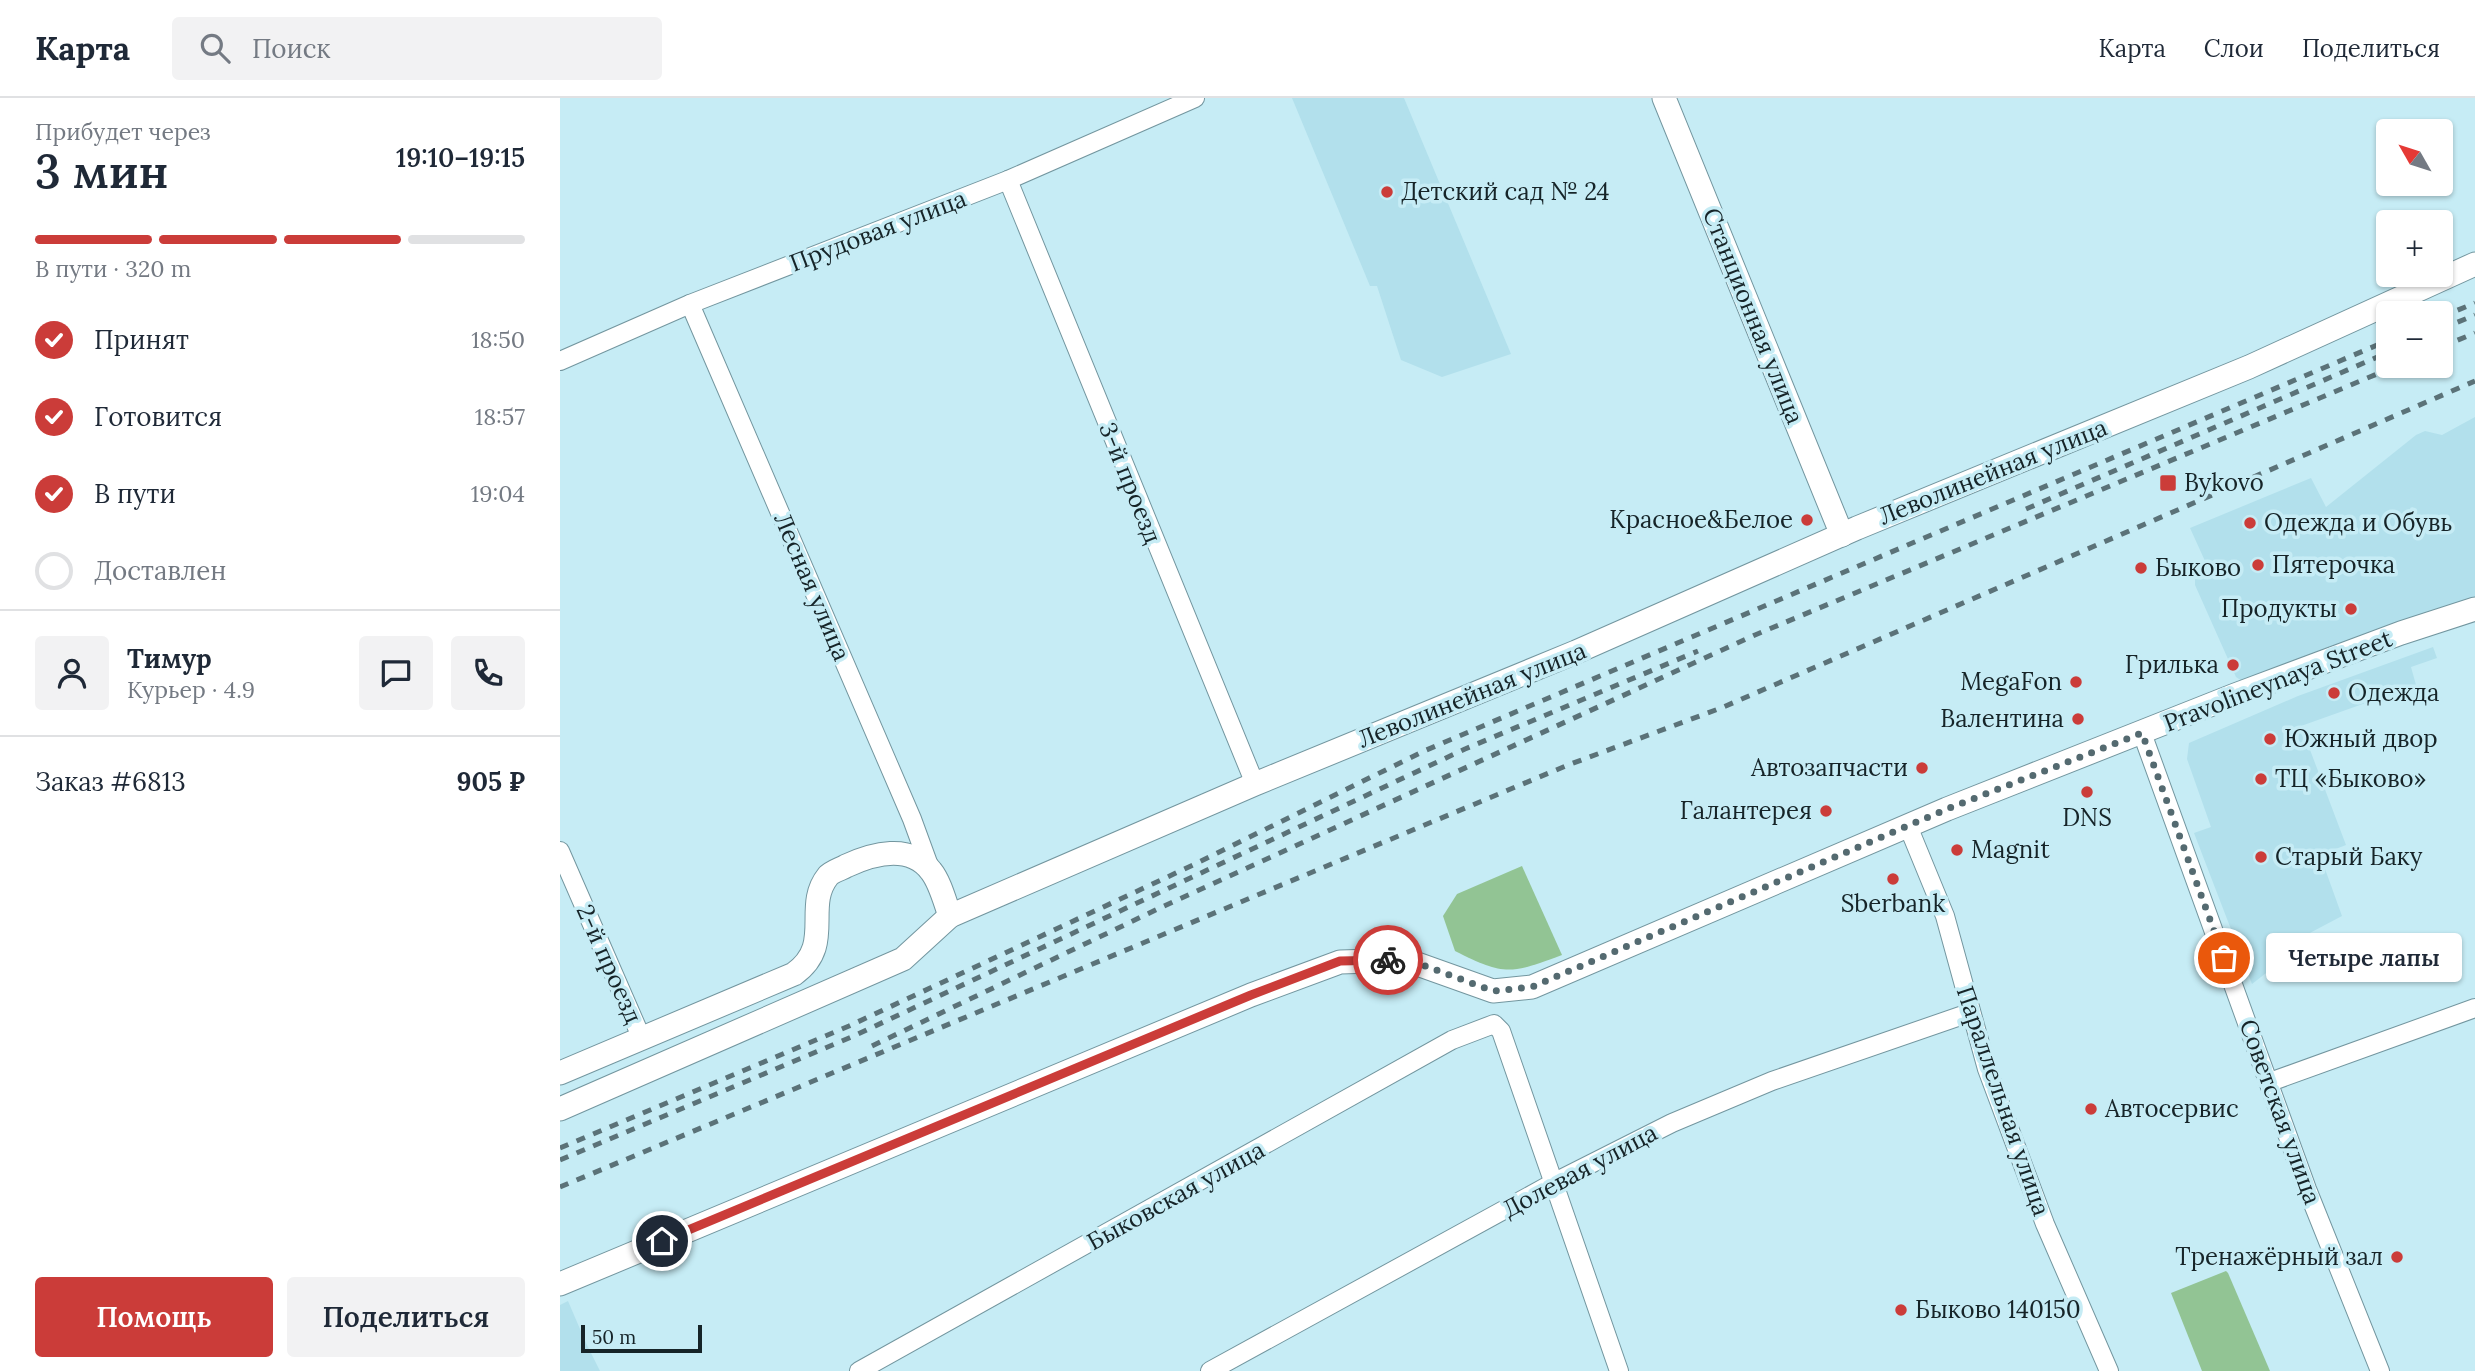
<!DOCTYPE html>
<html lang="ru">
<meta charset="utf-8">
<style>
body{margin:0;font-family:Lora,serif;background:#f2f2f3;color:#1f2937;height:100vh;display:flex;flex-direction:column;font-size:26px;white-space:nowrap}
*{box-sizing:border-box;margin:0}
p{font-size:23px;color:#747a83}
.icon{flex:none;width:38px;height:38px;fill:none;stroke:currentColor;stroke-width:2;stroke-linecap:round;stroke-linejoin:round}
.map{position:relative;flex:1;overflow:hidden}
.side{display:flex;flex-direction:column;background:#fff;width:560px}
.side>*{flex:none}
.needle{width:46px;rotate:309deg}
.fabs{position:absolute;left:1816px;top:21px;display:grid;gap:14px}
.fabs a{display:grid;place-items:center;width:77px;height:77px;border-radius:7px;background:#fff;box-shadow:0 2px 5px #0004;font-size:35px}
.scale{position:absolute;left:21px;bottom:18px;width:121px;box-sizing:border-box;padding-left:7px;border:4px solid #162428;border-top:0;font-size:19px;line-height:24px;white-space:nowrap;color:#162428;-webkit-text-stroke:5px #c6ecf5;paint-order:stroke}
.pin{position:absolute;display:grid;place-items:center;width:60px;height:60px;color:#fff;margin:-30px;border:4px solid #fff;border-radius:50%;box-shadow:0 2px 7px #0007}
.courier{position:absolute;display:grid;place-items:center;width:70px;height:70px;margin:-35px;border:5px solid #cb3c39;border-radius:50%;background:#fff;color:#222;box-shadow:0 2px 9px #0007}
.bubble{position:absolute;height:49px;border-radius:7px;background:#fff;box-shadow:0 2px 5px #0004;font-size:23px;font-weight:600;line-height:49px;text-align:center}
.headline em{font-style:normal;font-weight:600}
.headline div{display:flex;flex-direction:column-reverse}
.headline{display:flex;align-items:center;justify-content:space-between;height:119px;padding:0 35px}
h1{font-size:46px;font-weight:600;line-height:52px}
.bar{display:grid;grid-template-columns:repeat(4,1fr);gap:10px 7px;align-content:center;height:84px;padding:0 35px}
.bar i{height:9px;border-radius:5px;background:#e0e1e3}
.bar .on{background:#cb3c39}
.bar p{grid-column:span 4}
.line{display:flex;align-items:center;gap:18px;padding:0 35px;border-top:2px solid #e0e1e3}
.line div{flex:1}
.round{display:grid;place-items:center;flex:none;width:74px;height:74px;border-radius:7px;background:#f2f2f3}
ol{padding:0 35px;list-style:none}
li{display:flex;align-items:center;gap:21px;height:77px}
li p{margin-inline-start:auto}
li .icon{padding:7px;border-radius:50%;background:#cb3c39;color:#fff;stroke-width:4}
li:last-child{color:#747a83}
li i{width:38px;height:38px;border:4px solid #e0e1e3;border-radius:50%}
.button{display:flex;gap:14px;margin-top:auto;padding:14px 35px}
.button a{flex:1;height:80px;border-radius:7px;background:#cb3c39;color:#fff;font-size:28px;font-weight:600;line-height:80px;text-align:center}
.button a+a{background:#f2f2f3;color:#1f2937}
header{display:flex;align-items:center;gap:42px;box-sizing:border-box;height:98px;padding:0 35px;background:#fff;border-bottom:2px solid #e0e1e3}
header strong{font-size:33px}
nav{display:flex;gap:38px;margin-inline-start:auto;font-size:24px}
.search{width:490px;height:63px;background:#f2f2f3;display:flex;align-items:center;gap:18px;box-sizing:border-box;padding:0 24px;border-radius:7px;color:#747a83;font-size:26px}
main{display:flex;flex:1;min-height:0}
.map>svg:first-child{display:block}
.built{fill:#b2e0ec}
.green{fill:#92c494}
.lines{fill:none;stroke-linecap:round;stroke-linejoin:round}
.minor-casing{stroke:#73969f;stroke-width:20}
.major-casing{stroke:#73969f;stroke-width:25}
.minor{stroke:#fff;stroke-width:18}
.major{stroke:#fff;stroke-width:23}
.rail{stroke:#5b7278;stroke-width:5;stroke-dasharray:9 9;stroke-linecap:butt}
.done{stroke:#546a70;stroke-width:7;stroke-dasharray:0 12.6}
.route{stroke:#cb3c39;stroke-width:9}
.poi-dot{fill:#cb3c39;stroke:#c6ecf5;stroke-width:2.5}
.labels{text-anchor:middle;stroke-width:7;stroke-linejoin:round;paint-order:stroke}
.poi-label{font-size:24px;fill:#162428;stroke:#c6ecf5;text-anchor:start}
.street-label{font-size:24px;fill:#162428;stroke:#c6ecf5}
</style>
<header>
<strong>Карта</strong>
<div class="search"><svg class="icon" aria-label="search" viewBox="0 0 24 24"><circle cx="10" cy="10" r="6"/><path d="M15 15l6 6"/></svg>Поиск</div>
<nav><a>Карта</a><a>Слои</a><a>Поделиться</a></nav>
</header>
<main>
<section class="side">
<div class="headline"><div><h1>3 мин</h1><p>Прибудет через</p></div><em>19:10–19:15</em></div>
<div class="bar"><i class="on"></i><i class="on"></i><i class="on"></i><i></i><p>В пути · 320 m</p></div>
<ol>
<li><svg class="icon" aria-label="check" viewBox="0 0 24 24"><path d="M5 12l5 5 9-10"/></svg>Принят<p>18:50</p></li>
<li><svg class="icon" aria-label="check" viewBox="0 0 24 24"><path d="M5 12l5 5 9-10"/></svg>Готовится<p>18:57</p></li>
<li><svg class="icon" aria-label="check" viewBox="0 0 24 24"><path d="M5 12l5 5 9-10"/></svg>В пути<p>19:04</p></li>
<li><i></i>Доставлен</li>
</ol>
<div class="line" style="height:126px"><a class="round"><svg class="icon" aria-label="person" viewBox="0 0 24 24"><circle cx="12" cy="8" r="4"/><path d="M4 21q1-7 8-7t8 7"/></svg></a><div><b>Тимур</b><p>Курьер · 4.9</p></div><a class="round"><svg class="icon" aria-label="chat" viewBox="0 0 24 24"><path d="M4 5h16v11H9l-5 4z"/></svg></a><a class="round"><svg class="icon" aria-label="phone" viewBox="0 0 24 24"><path d="M5 4h4l2 5-3 2q2 4 5 5l2-3 5 2v4C11 20 4 13 5 4z"/></svg></a></div>
<div class="line" style="height:91px"><div>Заказ #6813</div><b>905 ₽</b></div>
<div class="button"><a>Помощь</a><a>Поделиться</a></div>
</section>
<div class="map">
<svg width="1915" height="1273" viewBox="0 0 1915 1273">
<rect width="100%" height="100%" fill="#c6ecf5"/>
<!-- built -->
<g class="built">
<polygon points="732,0 844,0 951,256 882,279 841,262 817,188 810,188"/>
<polygon points="1915,319 1915,504 1682,583 1676,579 1635,487 1635,479 1644,471 1645,463 1630,430 1751,380 1766,409 1856,337 1865,333 1882,337"/>
<polygon points="1873,549 1877,560 1851,569 1856,587 1741,628 1786,747 1760,757 1782,818 1723,849 1724,861 1692,886 1634,735 1651,729 1627,661 1629,645 1738,598"/>
<polygon points="8,1203 26,1245 40,1273 0,1273 0,1207"/>
</g>
<!-- green -->
<g class="green">
<path d="M962 768 1002 857C951 876 944 878 895 853L883 818 897 796Z"/>
<polygon points="1666,1173 1668,1175 1710,1273 1642,1273 1611,1195"/>
</g>
<g class="lines">
<defs>
<g id="minor">
<polyline points="448,82 695,686"/>
<polyline points="130,206 352,721 371,773"/>
<polyline points="0,263 130,206 448,82 635,0"/>
<polyline points="1582,635 1747,1091 1820,1273"/>
<polyline points="1348,728 1385,818 1427,971 1485,1126 1549,1273"/>
<polyline points="0,753 82,941"/>
<polyline points="1710,984 1915,910"/>
<polyline points="299,1273 892,942 934,926 941,933 1059,1273"/>
<polyline points="650,1273 993,1085 1112,1025 1212,983 1409,915"/>
</g>
<g id="major">
<polyline points="1104,0 1282,437"/>
<path d="M0 975 234 876C275 847 243 809 268 778 271 774 281 771 286 768 312 756 350 745 371 773 380 784 385 804 390 818"/>
<polyline points="0,1011 343,861 390,818 695,686 1016,554 1297,430 1689,269 1915,166"/>
<polyline points="0,1186 691,897 780,864 814,863 846,862 933,893 972,889 1387,711 1675,597 1841,535 1915,511"/>
</g>
</defs>
<!-- minor casing -->
<use href="#minor" class="minor-casing"/>
<!-- major casing -->
<use href="#major" class="major-casing"/>
<!-- minor -->
<use href="#minor" class="minor"/>
<!-- major -->
<use href="#major" class="major"/>
<!-- rail -->
<g class="rail">
<polyline points="1881,219 1915,205"/>
<polyline points="1881,231 1915,217"/>
<polyline points="1881,249 1915,235"/>
<polyline points="1466,411 1829,254"/>
<polyline points="312,948 604,808 1195,537 1836,268"/>
<polyline points="0,1050 289,928 633,767 864,653 1829,242"/>
<polyline points="0,1062 296,937 905,651 1138,553"/>
<polyline points="0,1089 1008,667 1161,610 1915,283"/>
</g>
</g>
<g class="lines">
<!-- done -->
<polyline class="done" points="828,862 860,866 933,893 972,889 1387,711 1582,635 1664,860"/>
<!-- route -->
<polyline class="route" points="102,1143 691,897 780,863 828,862"/>
</g>
<!-- markers -->
<g class="poi-dot">
<circle cx="827" cy="94" r="7"/>
<rect x="1599" y="376" width="18" height="18" rx="3.5"/>
<circle cx="1247" cy="422" r="7"/>
<circle cx="1690" cy="425" r="7"/>
<circle cx="1698" cy="467" r="7"/>
<circle cx="1581" cy="470" r="7"/>
<circle cx="1791" cy="511" r="7"/>
<circle cx="1673" cy="567" r="7"/>
<circle cx="1516" cy="584" r="7"/>
<circle cx="1774" cy="595" r="7"/>
<circle cx="1518" cy="621" r="7"/>
<circle cx="1710" cy="641" r="7"/>
<circle cx="1362" cy="670" r="7"/>
<circle cx="1701" cy="681" r="7"/>
<circle cx="1527" cy="694" r="7"/>
<circle cx="1266" cy="713" r="7"/>
<circle cx="1397" cy="752" r="7"/>
<circle cx="1701" cy="759" r="7"/>
<circle cx="1333" cy="781" r="7"/>
<circle cx="1531" cy="1011" r="7"/>
<circle cx="1837" cy="1159" r="7"/>
<circle cx="1341" cy="1212" r="7"/>
</g>
<g class="labels">
<!-- poi labels -->
<g class="poi-label">
<text x="841" y="102">Детский сад № 24</text>
<text x="1624" y="393">Bykovo</text>
<text x="1233" y="430" text-anchor="end">Красное&amp;Белое</text>
<text x="1704" y="433">Одежда и Обувь</text>
<text x="1712" y="475">Пятерочка</text>
<text x="1595" y="478">Быково</text>
<text x="1777" y="519" text-anchor="end">Продукты</text>
<text x="1659" y="575" text-anchor="end">Грилька</text>
<text x="1502" y="592" text-anchor="end">MegaFon</text>
<text x="1788" y="603">Одежда</text>
<text x="1504" y="629" text-anchor="end">Валентина</text>
<text x="1724" y="649">Южный двор</text>
<text x="1348" y="678" text-anchor="end">Автозапчасти</text>
<text x="1715" y="689">ТЦ «Быково»</text>
<text x="1252" y="721" text-anchor="end">Галантерея</text>
<text x="1527" y="728" text-anchor="middle">DNS</text>
<text x="1411" y="760">Magnit</text>
<text x="1715" y="767">Старый Баку</text>
<text x="1333" y="814" text-anchor="middle">Sberbank</text>
<text x="1545" y="1019">Автосервис</text>
<text x="1823" y="1167" text-anchor="end">Тренажёрный зал</text>
<text x="1355" y="1220">Быково 140150</text>
</g>
<!-- street labels -->
<g class="street-label">
<text transform="translate(318 133) rotate(-21)" y="8">Прудовая улица</text>
<text transform="translate(1193 218) rotate(68)" y="8">Станционная улица</text>
<text transform="translate(1433 374) rotate(-22)" y="8">Леволинейная улица</text>
<text transform="translate(570 385) rotate(68)" y="8">3-й проезд</text>
<text transform="translate(252 489) rotate(67)" y="8">Лесная улица</text>
<text transform="translate(1718 583) rotate(-21)" y="8">Pravolineynaya Street</text>
<text transform="translate(912 597) rotate(-22)" y="8">Леволинейная улица</text>
<text transform="translate(49 866) rotate(66)" y="8">2-й проезд</text>
<text transform="translate(1443 1003) rotate(71)" y="8">Параллельная улица</text>
<text transform="translate(1720 1014) rotate(70)" y="8">Советская улица</text>
<text transform="translate(1020 1073) rotate(-28)" y="8">Долевая улица</text>
<text transform="translate(616 1098) rotate(-29)" y="8">Быковская улица</text>
</g>
</g>
</svg>
<div class="fabs">
<a><svg class="needle" viewBox="-14 -14 28 28"><path d="M0-13l5 13h-10z" fill="#e53935"/><path d="M0 13l5-13h-10z" fill="#747a83"/></svg></a>
<a>+</a>
<a>−</a>
</div>
<div class="scale">50 m</div>
<div class="pin" style="left:1664px;top:860px;background:#ea580c"><svg class="icon" aria-label="bag" viewBox="0 0 24 24"><path d="M5 8h14l-1 12H6zM9 8a3 3 0 0 1 6 0"/></svg></div>
<div class="pin" style="left:102px;top:1143px;background:#1f2937"><svg class="icon" aria-label="home" viewBox="0 0 24 24"><path d="M3 11l9-7 9 7M6 9v11h12V9"/></svg></div>
<div class="courier" style="left:828px;top:862px"><svg class="icon" aria-label="bike" viewBox="0 0 24 24"><circle cx="6" cy="16" r="4"/><circle cx="18" cy="16" r="4"/><path d="M6 16l4-8h5l3 8M10 8l3 8H6M13 5h3"/></svg></div>
<div class="bubble" style="left:1706px;top:835px;width:196px">Четыре лапы</div>
</div>
</main>
